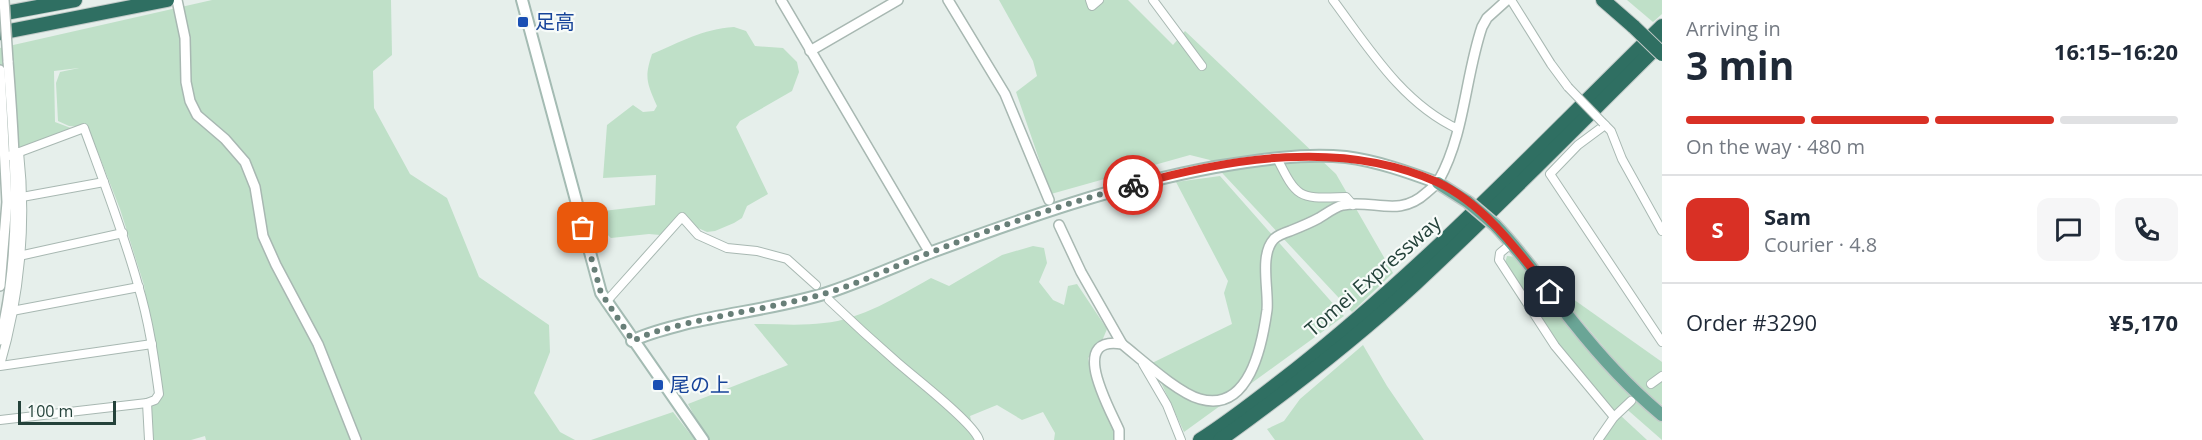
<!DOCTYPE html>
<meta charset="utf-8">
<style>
body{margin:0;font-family:"Open Sans","Noto Sans JP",sans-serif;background:#f6f6f7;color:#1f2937;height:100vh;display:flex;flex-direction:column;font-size:22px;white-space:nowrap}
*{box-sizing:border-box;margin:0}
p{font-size:20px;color:#747a83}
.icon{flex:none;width:33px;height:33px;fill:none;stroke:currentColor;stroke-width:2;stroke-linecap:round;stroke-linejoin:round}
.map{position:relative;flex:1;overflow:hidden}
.panel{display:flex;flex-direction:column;background:#fff;width:540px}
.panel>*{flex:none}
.scale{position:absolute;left:18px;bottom:15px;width:98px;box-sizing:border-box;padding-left:6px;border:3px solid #24423a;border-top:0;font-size:16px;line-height:21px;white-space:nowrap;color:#24423a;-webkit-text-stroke:4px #f7fbf9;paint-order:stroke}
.pin{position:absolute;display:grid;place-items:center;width:51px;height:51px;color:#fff;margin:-26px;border-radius:12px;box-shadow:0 3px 9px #0006}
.courier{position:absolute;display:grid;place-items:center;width:60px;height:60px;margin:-30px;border:4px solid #d93025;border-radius:50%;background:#fff;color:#222;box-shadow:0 2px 8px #0007}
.head em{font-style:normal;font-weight:700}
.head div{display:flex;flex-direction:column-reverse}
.head{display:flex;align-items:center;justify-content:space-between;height:102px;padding:0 24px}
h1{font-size:39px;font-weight:700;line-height:45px}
.bar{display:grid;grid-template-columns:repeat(4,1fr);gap:9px 6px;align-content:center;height:72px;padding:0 24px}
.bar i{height:8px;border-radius:4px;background:#e0e1e3}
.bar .on{background:#d93025}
.bar p{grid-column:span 4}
.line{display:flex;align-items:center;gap:15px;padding:0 24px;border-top:2px solid #e0e1e3}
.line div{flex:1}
.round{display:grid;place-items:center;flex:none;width:63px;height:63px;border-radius:12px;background:#f6f6f7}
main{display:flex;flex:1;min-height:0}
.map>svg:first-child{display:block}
.green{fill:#bfe0c8}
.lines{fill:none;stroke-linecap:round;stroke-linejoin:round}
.minor-casing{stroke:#a8b8b2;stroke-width:10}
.tertiary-casing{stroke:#a8b8b2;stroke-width:12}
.secondary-casing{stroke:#a4bbb3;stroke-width:14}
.primary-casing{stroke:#c2cac8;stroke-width:15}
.motorway-casing{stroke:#c2cac8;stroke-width:16}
.minor{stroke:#fff;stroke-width:8}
.tertiary{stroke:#fff;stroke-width:9}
.secondary{stroke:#fff;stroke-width:10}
.primary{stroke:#6aa596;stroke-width:12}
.motorway{stroke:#2f6f62;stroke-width:14}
.minor-bridge-casing{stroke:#a8b8b2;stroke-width:10;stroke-linecap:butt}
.tertiary-bridge-casing{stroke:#a8b8b2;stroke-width:12;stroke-linecap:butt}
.primary-bridge-casing{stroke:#c2cac8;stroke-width:15;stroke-linecap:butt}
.motorway-bridge-casing{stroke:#c2cac8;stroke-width:16;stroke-linecap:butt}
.minor-bridge{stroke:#fff;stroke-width:8}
.tertiary-bridge{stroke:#fff;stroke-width:9}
.primary-bridge{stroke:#6aa596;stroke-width:12}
.motorway-bridge{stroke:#2f6f62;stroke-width:14}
.done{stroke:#687f78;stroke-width:6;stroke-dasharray:0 10.8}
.route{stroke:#d93025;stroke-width:8}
.transit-dot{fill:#1a4fb4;stroke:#f7fbf9;stroke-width:2}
.labels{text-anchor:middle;stroke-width:4.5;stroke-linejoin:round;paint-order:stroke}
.transit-label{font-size:20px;fill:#164399;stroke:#f7fbf9;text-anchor:start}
.street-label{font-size:20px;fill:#24423a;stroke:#f7fbf9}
</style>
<main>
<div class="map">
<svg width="1662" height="440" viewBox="0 0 1662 440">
<rect width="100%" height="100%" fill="#e6efeb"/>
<!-- green -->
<g class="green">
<polygon points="212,0 391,0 392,55 373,71 374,108 410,174 447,198 479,277 549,325 550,352 534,393 560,432 575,440 206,440 205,436 191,440 148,440 147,412 159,394 144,285 120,209 88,127 69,126 58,121 56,83 60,72 79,68 54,71 55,122 76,130 15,154 2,95 0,95 0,48"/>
<polygon points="999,0 1128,0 1173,45 1185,31 1336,174 1393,273 1352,312 1210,160 1190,155 1051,194 1016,92 1037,76 1033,61"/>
<polygon points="1627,0 1662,0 1662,14 1653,22"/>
<path d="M734 27 746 31 755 46 783 48 797 62 799 72 792 91 740 121 736 127 768 194 747 206 742 218 734 223 715 231 707 232 698 228 683 214 660 235 649 234 611 238 599 227 594 212 655 205 656 175 603 178 607 125 633 105 643 112 654 111 657 106C647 83 644 78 652 54 681 42 702 29 734 27Z"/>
<polygon points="1220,176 1344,316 1184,432 1152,363 1232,324 1224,293 1228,281 1176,182"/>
<path d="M1033 246 1044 248 1047 263 1039 282 1053 300 1064 305 1068 286 1077 284 1107 329 1102 341 1088 358C1092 384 1116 417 1115 440H1054L1055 433 1043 412 1022 420 997 405 970 416 976 440H707L688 404 788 365 754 324C777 324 801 326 824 323 860 320 899 296 931 278L949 286 1002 255Z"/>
<polygon points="1507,256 1518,257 1553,306 1662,418 1662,440 1622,405 1614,414 1557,348 1505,263"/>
<polygon points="1549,282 1662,362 1662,405 1634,383"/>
<polygon points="1363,345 1387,386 1424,440 1275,440 1267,429 1284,421 1300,399"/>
<polygon points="673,412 695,440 591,440"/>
<polygon points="1620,415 1647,440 1603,440"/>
</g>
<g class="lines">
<defs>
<g id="minor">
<polyline points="1090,0 1092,6 1099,0"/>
<polyline points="1153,0 1202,66"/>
<path d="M1333 0C1368 47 1402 103 1458 129"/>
<polyline points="1511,0 1551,64 1568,87"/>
<polyline points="1603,123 1611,131 1622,159 1662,231"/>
<polyline points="1605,125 1578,145 1550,174 1662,342"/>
<path d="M9 156 84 128C103 180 123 231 138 285 149 321 154 357 159 394L155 400 147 403 149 440"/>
<path d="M1277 158C1298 201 1300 198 1346 197L1353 205"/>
<polyline points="22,197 104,182"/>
<polyline points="1512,243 1500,253 1499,260 1555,346 1614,417"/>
<polyline points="19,256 123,233"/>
<path d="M829 300C852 322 875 343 898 363 914 377 975 424 979 440"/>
<polyline points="606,302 682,217 698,235 727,248 757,251 787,259 816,285"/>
<polyline points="12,311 139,287"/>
<polyline points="1143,364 1167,405 1181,440"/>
<path d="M0 365C20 298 27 222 19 152"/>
<polyline points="0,366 152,344"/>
<polyline points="1651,384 1662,376"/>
<polyline points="0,420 147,403"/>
<polyline points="1598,440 1614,417 1631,401"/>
</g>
<g id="tertiary">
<polyline points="177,0 185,38 186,82 190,101 197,115 225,139 245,162 255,187 263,236 276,265 318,344 356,440"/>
<polyline points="781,0 930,253"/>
<polyline points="948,0 1005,94 1049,200"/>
<polyline points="810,51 898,0"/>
<polyline points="0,70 7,202 0,286"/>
<polyline points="1059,225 1081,272 1122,344"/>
<path d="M0 340C23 249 15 153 8 61"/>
<path d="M1119 440V430C1110 409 1067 335 1122 344 1141 359 1178 393 1200 399 1249 413 1262 346 1267 310 1269 290 1259 255 1274 239 1278 235 1284 233 1290 231 1300 227 1310 223 1319 218 1327 213 1335 207 1343 205 1373 199 1399 218 1426 193 1431 189 1436 185 1439 180 1465 133 1465 77 1482 27L1487 18 1507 0"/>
</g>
<g id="secondary">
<polyline points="522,0 601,293 703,440"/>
<path d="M632 341C650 332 669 328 688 323 735 312 784 307 830 292 865 280 898 265 932 252 1025 218 1117 185 1215 167 1257 160 1302 153 1346 157 1377 161 1408 172 1438 183"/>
</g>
<g id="primary">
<polyline points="1438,183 1468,202"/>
<path d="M1495 225C1524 255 1547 289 1573 322 1600 356 1628 387 1662 415"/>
</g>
<g id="motorway">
<polyline points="1603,0 1634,27"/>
<polyline points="0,14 75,0"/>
<polyline points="0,33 167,0"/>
<path d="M1200 440C1233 419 1264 394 1295 370 1427 266 1542 143 1662 26"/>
<path d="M1220 440C1288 391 1354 340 1415 284 1499 206 1580 123 1662 42"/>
</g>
</defs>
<!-- minor casing -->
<use href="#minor" class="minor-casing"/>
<!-- tertiary casing -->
<use href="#tertiary" class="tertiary-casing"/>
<!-- secondary casing -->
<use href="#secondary" class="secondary-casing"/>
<!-- primary casing -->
<use href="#primary" class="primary-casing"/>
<!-- motorway casing -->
<use href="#motorway" class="motorway-casing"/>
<!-- minor -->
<use href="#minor" class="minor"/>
<!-- tertiary -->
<use href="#tertiary" class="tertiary"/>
<!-- secondary -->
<use href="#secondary" class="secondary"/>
<!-- primary -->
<use href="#primary" class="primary"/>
<!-- motorway -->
<use href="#motorway" class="motorway"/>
<defs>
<polyline id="minor-bridge" points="1568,87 1603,123"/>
<polyline id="tertiary-bridge" points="4,0 8,61"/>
<polyline id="primary-bridge" points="1468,202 1495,225"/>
<polyline id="motorway-bridge" points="1634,27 1662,54"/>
</defs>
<!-- minor-bridge casing -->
<use href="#minor-bridge" class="minor-bridge-casing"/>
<!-- tertiary-bridge casing -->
<use href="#tertiary-bridge" class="tertiary-bridge-casing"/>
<!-- primary-bridge casing -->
<use href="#primary-bridge" class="primary-bridge-casing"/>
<!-- motorway-bridge casing -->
<use href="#motorway-bridge" class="motorway-bridge-casing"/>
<!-- minor-bridge -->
<use href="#minor-bridge" class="minor-bridge"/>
<!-- tertiary-bridge -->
<use href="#tertiary-bridge" class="tertiary-bridge"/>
<!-- primary-bridge -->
<use href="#primary-bridge" class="primary-bridge"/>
<!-- motorway-bridge -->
<use href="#motorway-bridge" class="motorway-bridge"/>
</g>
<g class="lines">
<!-- done -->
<path class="done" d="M583 228 601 293 633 341C650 332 669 328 689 323 735 312 782 306 827 293 862 282 895 266 929 253 996 227 1064 204 1133 185"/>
<!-- route -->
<path class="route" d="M1133 185C1230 158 1342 139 1437 182 1484 204 1519 252 1550 292"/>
</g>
<!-- markers -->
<g class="transit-dot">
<rect x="517" y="16" width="12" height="12" rx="3"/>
<rect x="652" y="379" width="12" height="12" rx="3"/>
</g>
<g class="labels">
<!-- transit labels -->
<g class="transit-label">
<text x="535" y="29">足高</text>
<text x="670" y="392">尾の上</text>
</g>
<!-- street labels -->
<g class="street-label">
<text transform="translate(1373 276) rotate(-41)" y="7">Tomei Expressway</text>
</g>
</g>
</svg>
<div class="scale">100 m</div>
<div class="pin" style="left:583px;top:228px;background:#ea580c"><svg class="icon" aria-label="bag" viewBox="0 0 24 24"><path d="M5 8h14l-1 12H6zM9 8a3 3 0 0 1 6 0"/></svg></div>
<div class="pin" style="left:1550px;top:292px;background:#1f2937"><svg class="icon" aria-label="home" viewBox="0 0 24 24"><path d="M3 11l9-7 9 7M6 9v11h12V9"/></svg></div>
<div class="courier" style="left:1133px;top:185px"><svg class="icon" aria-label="bike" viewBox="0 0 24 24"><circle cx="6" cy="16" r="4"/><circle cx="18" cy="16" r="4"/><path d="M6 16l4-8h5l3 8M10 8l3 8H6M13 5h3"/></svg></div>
</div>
<section class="panel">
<div class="head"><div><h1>3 min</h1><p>Arriving in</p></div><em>16:15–16:20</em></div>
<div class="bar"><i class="on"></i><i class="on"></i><i class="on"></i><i></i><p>On the way · 480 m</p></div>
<div class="line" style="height:108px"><b class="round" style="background:#d93025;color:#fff">S</b><div><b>Sam</b><p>Courier · 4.8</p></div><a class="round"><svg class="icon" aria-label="chat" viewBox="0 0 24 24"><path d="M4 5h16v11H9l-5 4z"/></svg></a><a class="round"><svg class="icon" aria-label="phone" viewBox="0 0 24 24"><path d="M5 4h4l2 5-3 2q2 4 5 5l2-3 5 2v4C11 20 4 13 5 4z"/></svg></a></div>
<div class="line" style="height:78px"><div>Order #3290</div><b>¥5,170</b></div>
</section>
</main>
